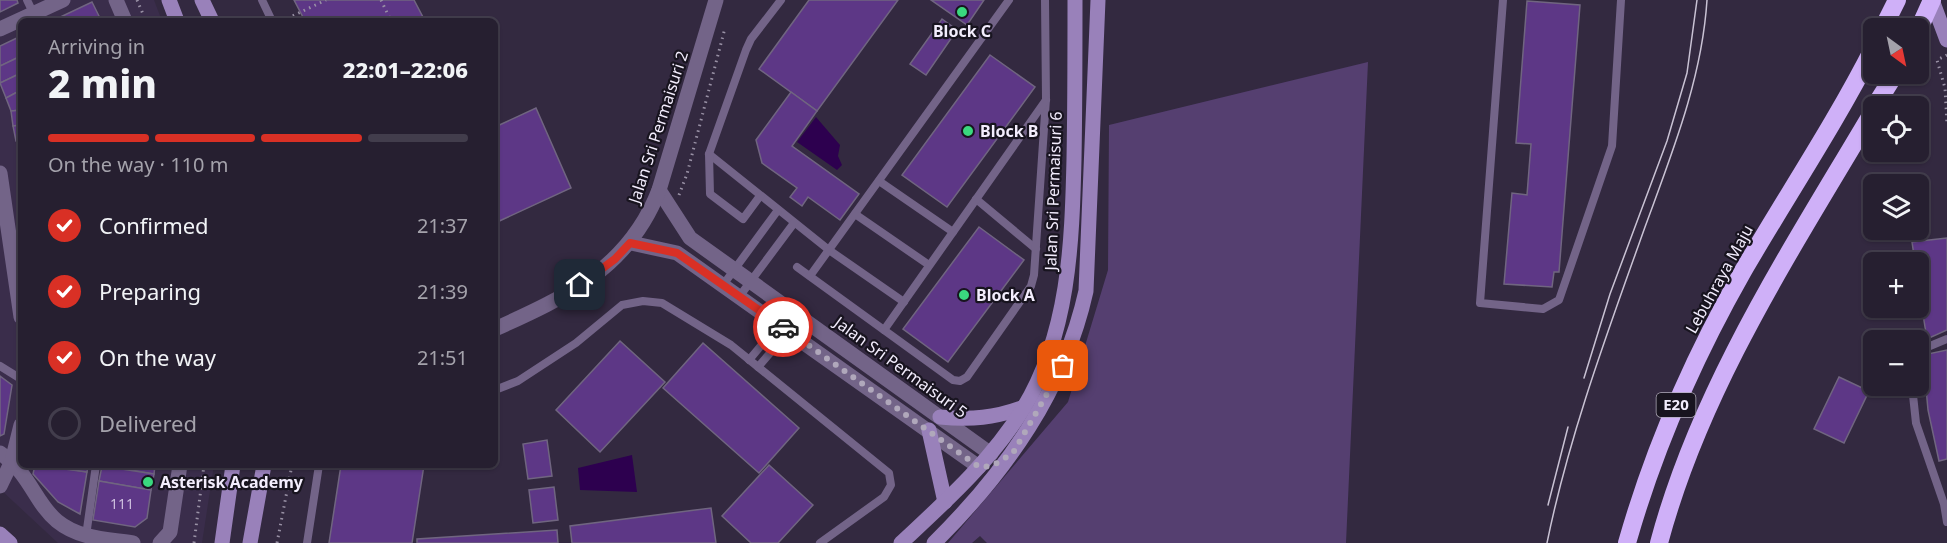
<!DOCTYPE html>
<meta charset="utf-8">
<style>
body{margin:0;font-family:"Noto Sans",sans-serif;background:#322c3c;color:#f1f3f6;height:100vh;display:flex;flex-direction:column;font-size:22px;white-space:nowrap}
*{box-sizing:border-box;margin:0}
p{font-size:20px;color:#a4a2ab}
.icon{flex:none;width:33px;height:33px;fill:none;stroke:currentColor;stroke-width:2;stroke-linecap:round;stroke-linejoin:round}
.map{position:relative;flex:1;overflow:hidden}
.side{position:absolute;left:18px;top:18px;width:480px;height:450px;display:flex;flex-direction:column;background:#261f30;border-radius:9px;box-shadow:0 2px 4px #0004,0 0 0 2px #423d4c}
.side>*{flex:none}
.needle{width:39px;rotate:147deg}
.buttons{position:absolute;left:1863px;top:18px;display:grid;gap:12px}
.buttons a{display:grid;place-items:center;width:66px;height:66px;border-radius:9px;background:#261f30;box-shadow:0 2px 4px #0004,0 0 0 2px #423d4c;font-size:30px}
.pin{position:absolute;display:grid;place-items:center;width:51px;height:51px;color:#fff;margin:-26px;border-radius:12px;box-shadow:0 3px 9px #0006}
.courier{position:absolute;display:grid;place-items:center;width:60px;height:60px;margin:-30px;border:4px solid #d93025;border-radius:50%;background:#fff;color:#222;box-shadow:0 2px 8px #0007}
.head em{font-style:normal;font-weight:800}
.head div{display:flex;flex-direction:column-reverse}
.head{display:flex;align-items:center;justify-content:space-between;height:102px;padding:0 30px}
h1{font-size:39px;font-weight:800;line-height:45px}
.bar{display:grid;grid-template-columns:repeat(4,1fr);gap:9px 6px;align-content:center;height:72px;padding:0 30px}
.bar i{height:8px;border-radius:4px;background:#423d4c}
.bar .current{background:#d93025}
.bar p{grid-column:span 4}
ol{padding:0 30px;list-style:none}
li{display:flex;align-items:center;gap:18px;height:66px}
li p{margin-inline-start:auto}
li .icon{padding:6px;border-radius:50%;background:#d93025;color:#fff;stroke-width:4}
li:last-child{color:#a4a2ab}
li i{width:33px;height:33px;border:3px solid #423d4c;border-radius:50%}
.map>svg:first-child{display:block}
.built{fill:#3a2d4b}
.green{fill:#553f70}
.water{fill:#2d004f}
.building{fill:#5d3786;stroke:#706580;stroke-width:1.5}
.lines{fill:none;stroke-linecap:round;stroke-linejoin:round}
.path{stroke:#9a92a6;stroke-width:3;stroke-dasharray:1.5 4.5;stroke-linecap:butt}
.lane{stroke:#736488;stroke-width:8}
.street{stroke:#736488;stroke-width:15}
.secondary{stroke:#9981ba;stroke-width:15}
.highway{stroke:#cfb0f8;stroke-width:18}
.tram{stroke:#c9c2d4;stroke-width:1.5}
.highway-bridge{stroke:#cfb0f8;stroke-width:18}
.done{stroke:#b0a8bb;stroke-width:6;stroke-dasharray:0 10.8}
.route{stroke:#d93025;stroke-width:8}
.poi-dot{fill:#3ad87f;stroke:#18141f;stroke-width:2}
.labels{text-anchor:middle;stroke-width:4.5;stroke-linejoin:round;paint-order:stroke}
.number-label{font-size:14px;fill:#cec0df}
.shield{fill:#18141f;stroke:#b1acba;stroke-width:1.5}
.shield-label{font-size:15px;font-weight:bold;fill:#f3edfd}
.poi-label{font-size:16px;font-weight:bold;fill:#f3edfd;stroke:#18141f;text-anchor:start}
.street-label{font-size:16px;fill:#f3edfd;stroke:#18141f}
</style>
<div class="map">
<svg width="1947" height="543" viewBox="0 0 1947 543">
<rect width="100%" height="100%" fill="#332940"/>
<!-- built -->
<polygon class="built" points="0,0 154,0 162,21 21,21 21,465 214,465 202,543 58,543 0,489"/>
<!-- green -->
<polygon class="green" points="1368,62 1346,543 987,543 980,536 972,543 948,543 1068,402 1108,270 1109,125"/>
<!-- water -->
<g class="water">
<polygon points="816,117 840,145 838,156 842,165 837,170 797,142"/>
<polygon points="632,455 637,492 580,490 578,468"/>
</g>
<!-- building -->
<g class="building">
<polygon points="0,0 17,0 18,3 0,12"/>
<polygon points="294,0 414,0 425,21 305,21"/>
<polygon points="809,0 898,0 817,111 759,69"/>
<polygon points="931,0 984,0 967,25"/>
<polygon points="1527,1 1580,5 1559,272 1554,272 1552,287 1504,284 1512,193 1527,195 1531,144 1516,143"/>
<polygon points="92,2 100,18 93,21 52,21"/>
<polygon points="942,19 957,30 926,75 910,64"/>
<polygon points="21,36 21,56 0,66 0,46"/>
<polygon points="990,55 1035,87 947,207 902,175"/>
<polygon points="21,56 21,73 0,83 0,66"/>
<polygon points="21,73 21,90 6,98 0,83"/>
<polygon points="21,90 21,110 11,111 6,98"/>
<polygon points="791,92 817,111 792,146 859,194 840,220 808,197 802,206 790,197 797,188 762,163 756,140"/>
<polygon points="536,108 571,188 495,223 495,127"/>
<polygon points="21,110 21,125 13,126 11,111"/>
<polygon points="21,125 21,141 16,141 13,126"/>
<polygon points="979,227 1024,260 948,362 903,329"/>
<polygon points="1947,238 1947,330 1927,339 1918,284 1918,262 1915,262 1912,242"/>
<polygon points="620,341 665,382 600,452 556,410"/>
<polygon points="703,343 799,428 759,473 663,388"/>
<polygon points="1947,350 1947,459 1939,461 1928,410 1923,355"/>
<polygon points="0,376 12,385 4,434 0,436"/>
<polygon points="1839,377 1869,391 1844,443 1814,429"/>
<polygon points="547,440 552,476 528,479 523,444"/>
<polygon points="35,465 87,472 80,514 58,502 33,474"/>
<polygon points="41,465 88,465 87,472"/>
<polygon points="102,465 155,465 154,474"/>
<polygon points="341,465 424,465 412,543 329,543"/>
<polygon points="769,465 813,505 778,543 751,543 722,516"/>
<polygon points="102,466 154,474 151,490 99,481"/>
<polygon points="99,481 151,490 147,518 135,527 93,520"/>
<polygon points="554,487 558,520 533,523 529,490"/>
<polygon points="711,508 716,543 572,543 570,526"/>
<polygon points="557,530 558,543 417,543 417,539"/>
</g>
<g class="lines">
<!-- path -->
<g class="path">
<polyline points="137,0 146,21"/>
<polyline points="381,0 391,21"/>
<polyline points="282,21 326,0"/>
<polyline points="1947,55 1937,60 1945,88 1947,124"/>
<polyline points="679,195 687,174 725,28"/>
<polyline points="194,543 204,465"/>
<polyline points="277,543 292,465"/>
</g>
<!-- lane -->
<g class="lane">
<polyline points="27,0 37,21"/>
<polyline points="262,0 272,21"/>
<polyline points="1503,0 1480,303 1543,309 1559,300 1612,146 1621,0"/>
<polyline points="709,154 829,250 904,302"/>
<polyline points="879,181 953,232"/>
<polyline points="760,196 743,219 710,194 709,154 746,50 751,39 781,0"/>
<polyline points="976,199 1036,249"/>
<polyline points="855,214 929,265"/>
<polyline points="797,267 953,380 960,381 967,377 1031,286 1034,275 1046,99 1045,0"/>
<polyline points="810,276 1009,0"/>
<polyline points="723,285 778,210"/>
<polyline points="739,297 794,223"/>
<polyline points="884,330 1046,100"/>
<polyline points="1918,351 1947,339"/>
<polyline points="749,360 791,310"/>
<polyline points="0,366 21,379"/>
<polyline points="758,367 801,317"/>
<polyline points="1912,386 1916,423 1944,504 1947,522"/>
<polyline points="495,390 518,381 576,343 622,305 643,301 662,303 731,345 889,473 891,485 884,497 820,543"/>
<polyline points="86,536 96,465"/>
<polyline points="307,543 319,465"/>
</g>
<!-- street -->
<g class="street">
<polyline points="116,0 125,21"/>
<polyline points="0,29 63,0"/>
<polyline points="0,173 21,317"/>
<polyline points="659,190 690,238 991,454"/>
<polyline points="631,243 677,253 979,467"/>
<path d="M495 329C566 297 629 268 659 190L716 0"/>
<path d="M0 453C30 473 35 503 57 521 79 539 107 539 133 543"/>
<polyline points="0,486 12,461 21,425"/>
<polyline points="160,543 170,532 180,465"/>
</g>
<!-- secondary -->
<g class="secondary">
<polyline points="169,0 177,21"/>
<polyline points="202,0 212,21"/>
<polyline points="1932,0 1947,40"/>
<path d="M940 417C971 420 995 418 1024 407"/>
<polyline points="929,430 945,502"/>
<polyline points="0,534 10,543"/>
<polyline points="222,543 233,465"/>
<polyline points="250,543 264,465"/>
<path d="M901 543C945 502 991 461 1023 409 1069 334 1072 244 1074 159 1075 106 1075 53 1075 0"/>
<path d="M934 543C1006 472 1064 390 1086 291L1098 0"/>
</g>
<!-- highway -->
<g class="highway">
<polyline points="1883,28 1897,0"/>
<polyline points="1875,106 1895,74"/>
<path d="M1627 543C1654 448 1694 357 1743 271 1786 197 1835 124 1874 47"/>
<path d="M1659 543C1701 386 1792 249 1874 110"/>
</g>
<!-- tram -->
<g class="tram">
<polyline points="1584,378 1610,294 1667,141 1687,73 1697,0"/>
<polyline points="1548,505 1568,427"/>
<path d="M1547 543C1569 435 1608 331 1645 227 1672 153 1702 79 1707 0"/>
</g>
<!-- highway-bridge -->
<polyline class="highway-bridge" points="1918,31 1932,0"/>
</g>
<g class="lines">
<!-- done -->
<polyline class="done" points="783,327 979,467 992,466 1013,453 1063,366"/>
<!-- route -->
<polyline class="route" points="580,285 615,259 630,243 677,253 783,327"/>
</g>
<!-- markers -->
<g class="poi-dot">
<circle cx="962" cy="12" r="6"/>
<circle cx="968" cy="131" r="6"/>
<circle cx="964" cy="295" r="6"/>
<circle cx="148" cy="482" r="6"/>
</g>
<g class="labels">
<!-- number labels -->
<g class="number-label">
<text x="122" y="509">111</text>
</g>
<!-- shield labels -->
<rect class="shield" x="1656.5" y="393" width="39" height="24" rx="4.5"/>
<g class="shield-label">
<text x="1676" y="410">E20</text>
</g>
<!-- poi labels -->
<g class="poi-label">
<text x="962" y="37" text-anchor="middle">Block C</text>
<text x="980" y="137">Block B</text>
<text x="976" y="301">Block A</text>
<text x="160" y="488">Asterisk Academy</text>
</g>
<!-- street labels -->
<g class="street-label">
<text transform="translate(658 127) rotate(-72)" y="6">Jalan Sri Permaisuri 2</text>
<text transform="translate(1053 191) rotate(-88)" y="6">Jalan Sri Permaisuri 6</text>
<text transform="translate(1719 279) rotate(-61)" y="6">Lebuhraya Maju</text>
<text transform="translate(901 367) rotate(36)" y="6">Jalan Sri Permaisuri 5</text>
</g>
</g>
</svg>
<div class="buttons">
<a><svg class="needle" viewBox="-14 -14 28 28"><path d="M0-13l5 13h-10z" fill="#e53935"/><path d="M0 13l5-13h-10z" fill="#a4a2ab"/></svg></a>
<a><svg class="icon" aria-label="locate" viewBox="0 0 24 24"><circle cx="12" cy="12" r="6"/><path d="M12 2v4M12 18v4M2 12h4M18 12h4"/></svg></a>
<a><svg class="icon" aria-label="layers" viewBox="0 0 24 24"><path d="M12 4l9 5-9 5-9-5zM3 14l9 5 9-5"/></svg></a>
<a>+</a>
<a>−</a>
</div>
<div class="pin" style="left:1063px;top:366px;background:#ea580c"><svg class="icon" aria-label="bag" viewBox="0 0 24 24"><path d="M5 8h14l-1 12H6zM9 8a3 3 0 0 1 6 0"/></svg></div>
<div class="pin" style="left:580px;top:285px;background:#1f2937"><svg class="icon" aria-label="home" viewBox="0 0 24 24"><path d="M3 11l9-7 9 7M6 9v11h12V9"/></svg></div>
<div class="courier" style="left:783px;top:327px"><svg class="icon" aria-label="car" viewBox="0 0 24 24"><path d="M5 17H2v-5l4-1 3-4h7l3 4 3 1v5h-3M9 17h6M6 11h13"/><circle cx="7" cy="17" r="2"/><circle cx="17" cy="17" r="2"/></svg></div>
<section class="side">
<div class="head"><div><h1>2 min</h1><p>Arriving in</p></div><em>22:01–22:06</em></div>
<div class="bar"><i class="current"></i><i class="current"></i><i class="current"></i><i></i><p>On the way · 110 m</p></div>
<ol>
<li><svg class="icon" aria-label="check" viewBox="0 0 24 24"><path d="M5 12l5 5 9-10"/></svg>Confirmed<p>21:37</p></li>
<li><svg class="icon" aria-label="check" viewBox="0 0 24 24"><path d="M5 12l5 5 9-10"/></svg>Preparing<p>21:39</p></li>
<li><svg class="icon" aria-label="check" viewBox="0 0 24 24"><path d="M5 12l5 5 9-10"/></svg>On the way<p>21:51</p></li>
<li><i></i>Delivered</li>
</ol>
</section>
</div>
